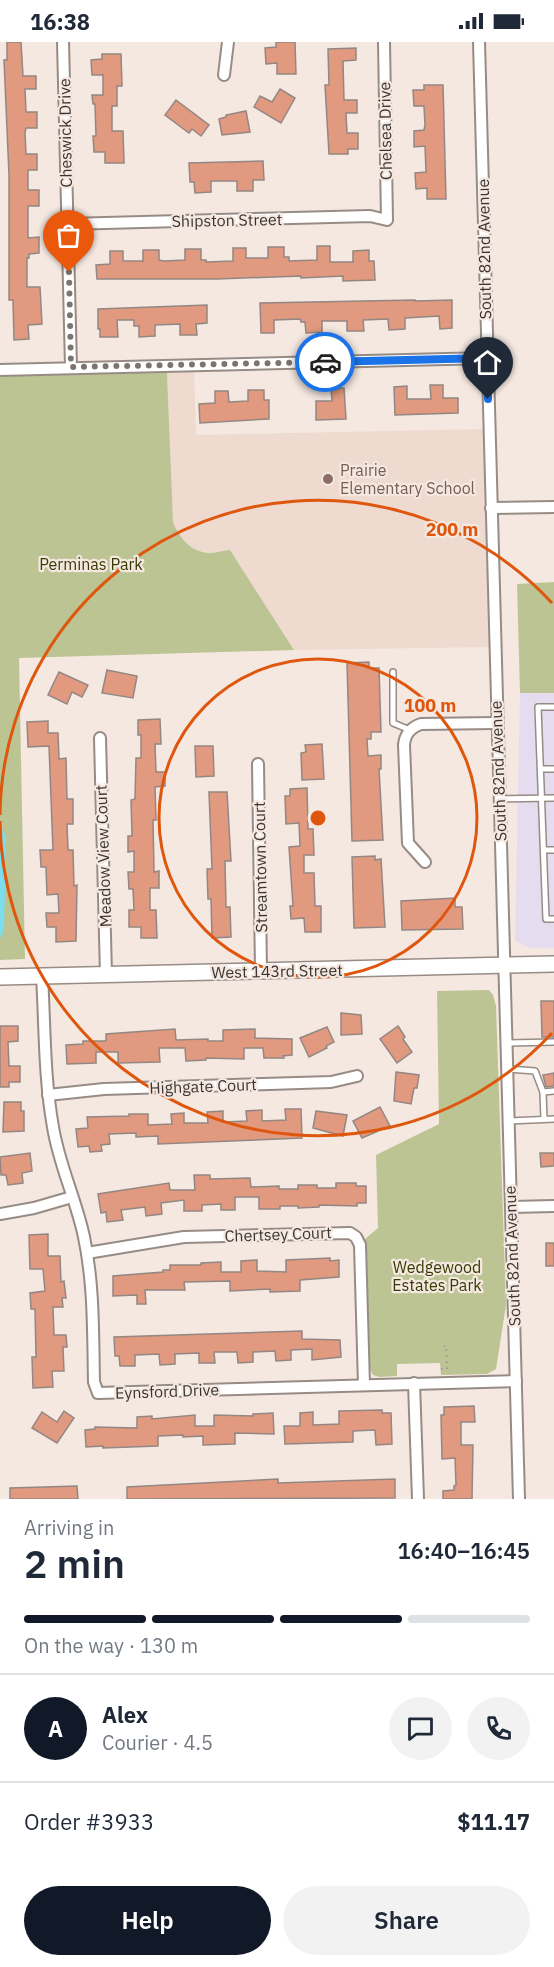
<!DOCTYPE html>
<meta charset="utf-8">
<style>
body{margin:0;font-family:"IBM Plex Sans",sans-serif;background:#f2f2f3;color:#1f2937;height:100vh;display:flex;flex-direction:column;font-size:22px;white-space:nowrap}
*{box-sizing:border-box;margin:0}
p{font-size:20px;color:#747a83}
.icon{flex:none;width:33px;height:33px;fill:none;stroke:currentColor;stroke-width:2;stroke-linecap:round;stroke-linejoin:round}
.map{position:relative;height:1457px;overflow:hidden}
.drawer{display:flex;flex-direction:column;background:#fff;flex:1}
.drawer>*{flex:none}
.pin{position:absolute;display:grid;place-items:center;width:51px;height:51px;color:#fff;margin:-62px -26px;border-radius:50% 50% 50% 0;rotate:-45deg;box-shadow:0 0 6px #0007}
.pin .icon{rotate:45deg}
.courier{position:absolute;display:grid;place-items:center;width:60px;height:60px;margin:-30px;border:4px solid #1a73e8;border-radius:50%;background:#fff;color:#222;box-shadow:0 2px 8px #0007}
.headline em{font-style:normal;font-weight:600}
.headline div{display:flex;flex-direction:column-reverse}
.headline{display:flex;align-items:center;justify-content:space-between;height:102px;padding:0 24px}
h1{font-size:39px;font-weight:600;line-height:45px}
.bar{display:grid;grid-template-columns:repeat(4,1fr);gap:9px 6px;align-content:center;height:72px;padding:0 24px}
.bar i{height:8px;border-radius:4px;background:#e0e1e3}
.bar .selected{background:#111827}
.bar p{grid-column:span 4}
.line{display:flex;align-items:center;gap:15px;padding:0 24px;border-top:2px solid #e0e1e3}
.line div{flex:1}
.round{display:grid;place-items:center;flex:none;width:63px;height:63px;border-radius:32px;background:#f2f2f3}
.action{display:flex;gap:12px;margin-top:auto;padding:12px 24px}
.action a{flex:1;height:69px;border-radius:36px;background:#111827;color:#fff;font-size:24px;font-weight:600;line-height:69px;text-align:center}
.action a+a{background:#f2f2f3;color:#1f2937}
.status{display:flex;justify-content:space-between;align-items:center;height:42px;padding:0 30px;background:#fff;direction:ltr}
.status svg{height:16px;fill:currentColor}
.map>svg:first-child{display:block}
.commercial{fill:#e6dcf0}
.built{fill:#eedacf}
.green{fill:#bdc494}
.water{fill:#7cddec}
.building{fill:#e19a7f;stroke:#948783;stroke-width:1.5}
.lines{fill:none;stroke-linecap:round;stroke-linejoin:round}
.lane-casing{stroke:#978c85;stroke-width:8}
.street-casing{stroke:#978c85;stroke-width:14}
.secondary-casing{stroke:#978c85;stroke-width:18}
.path{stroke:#9f9691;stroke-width:2;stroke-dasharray:1.5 4.5;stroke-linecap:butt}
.lane{stroke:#fff;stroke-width:5}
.street{stroke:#fff;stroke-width:10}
.secondary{stroke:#fff;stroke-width:15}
.done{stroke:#7b746f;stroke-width:6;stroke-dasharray:0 10.8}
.route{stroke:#1a73e8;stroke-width:8}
.ring{fill:none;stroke:#df570e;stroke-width:3}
.education-dot{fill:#8d6e63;stroke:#f4e8e0;stroke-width:2}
.labels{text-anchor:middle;stroke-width:4.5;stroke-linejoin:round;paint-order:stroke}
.street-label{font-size:16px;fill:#3a3532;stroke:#f4e8e0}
.education-label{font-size:16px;fill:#785e54;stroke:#f4e8e0;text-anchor:start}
.park-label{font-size:16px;fill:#383c04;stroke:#f4e8e0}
.centre{fill:#df570e;stroke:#f4e8e0;stroke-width:3}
.ring-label{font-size:18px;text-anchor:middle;font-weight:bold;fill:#df570e;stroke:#f4e8e0;stroke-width:4.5;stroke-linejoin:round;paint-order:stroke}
</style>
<div class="status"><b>16:38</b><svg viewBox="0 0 49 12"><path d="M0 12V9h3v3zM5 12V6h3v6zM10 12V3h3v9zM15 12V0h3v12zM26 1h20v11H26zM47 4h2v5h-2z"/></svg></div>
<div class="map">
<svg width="554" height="1457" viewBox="0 0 554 1457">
<rect width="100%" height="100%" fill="#f4e8e0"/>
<!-- commercial -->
<polygon class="commercial" points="520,651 554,651 554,906 531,906 515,899"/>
<!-- built -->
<polygon class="built" points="194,329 196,393 483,387 490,605 294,608 230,508 212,511 199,509 186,502 178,492 173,480 167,330"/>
<!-- green -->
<g class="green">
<path d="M167 330 173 480C180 497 192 511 211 511 217 511 224 508 230 508L294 608 19 616 25 917 0 918V333Z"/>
<polygon points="554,540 554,651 520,651 517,542"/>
<polygon points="489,948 493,953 496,964 506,1263 496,1327 487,1332 441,1333 440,1321 397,1322 397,1334 379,1335 373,1333 370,1327 365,1197 378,1186 376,1113 439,1082 437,949"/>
</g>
<!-- water -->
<polygon class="water" points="0,785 6,794 4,888 0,896"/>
<!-- building -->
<g class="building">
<polygon points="7,0 21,0 23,34 36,34 36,47 25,47 26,70 37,70 37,86 26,86 25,91 26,112 37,112 37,128 28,128 28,148 39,148 39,164 28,164 28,196 39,195 39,211 29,212 29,216 27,216 27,245 40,245 42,282 28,283 29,297 14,298 13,258 9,258 9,133 4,18 7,18"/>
<polygon points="276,0 295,0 296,32 277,32 277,21 266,22 265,6 276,5"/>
<polygon points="356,6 356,18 343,19 344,58 357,58 357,71 346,71 347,91 358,91 358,107 348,107 348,112 329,112 325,43 329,43 328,7"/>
<polygon points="102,12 121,12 122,44 117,44 117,64 112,64 112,89 123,89 124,121 105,121 105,110 94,110 93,94 96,94 95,62 93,62 92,53 103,53 103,33 92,33 91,18 102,17"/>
<polygon points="424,43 443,43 446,157 427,157 427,146 416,147 415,131 426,130 425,104 414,105 414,89 424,88 425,83 424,64 414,64 413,48 424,48"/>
<polygon points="280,47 295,56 281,81 254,65 260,54 272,60"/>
<polygon points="176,58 209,83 201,94 192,87 189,91 165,73"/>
<polygon points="246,69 250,90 222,93 219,77 226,75 226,73"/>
<polygon points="263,119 264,138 253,138 253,149 237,149 237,139 211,139 211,150 195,151 194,140 190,140 189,121"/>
<polygon points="317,204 330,204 330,220 353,220 353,209 369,208 369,219 374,219 375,238 343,239 343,234 301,236 301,234 217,237 97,237 96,223 110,222 110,209 123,209 123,219 143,219 143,208 159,208 159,218 164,219 185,218 185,207 201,207 201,218 206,218 206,220 233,219 233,206 246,206 246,216 268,216 268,205 284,205 284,215 289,215 289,219 317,218"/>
<polygon points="415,258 415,259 452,258 452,286 440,287 439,274 405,276 405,287 389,288 388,277 363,278 364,289 347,289 347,279 322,279 322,290 306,291 305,280 301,280 300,277 274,278 274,291 261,291 260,261"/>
<polygon points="207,263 207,281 196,282 197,293 180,293 180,282 155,283 155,294 139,295 139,284 134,284 134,278 117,278 118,295 100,295 100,287 98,287 98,267"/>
<polygon points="430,343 443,343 443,356 458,356 458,371 395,373 394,345 407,344 407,357 431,357"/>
<polygon points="344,346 346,377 316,378 316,359 332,359 331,347"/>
<polygon points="248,348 264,348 264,358 269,358 269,377 200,381 199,362 215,361 215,349 228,349 229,360 248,359"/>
<polygon points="369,620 369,626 379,626 381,690 371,690 371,697 367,697 368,714 381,713 381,727 379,727 383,798 352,799 347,621"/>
<polygon points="107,628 137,634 133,656 102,651"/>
<polygon points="59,630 88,643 82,655 72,650 67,662 48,653"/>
<polygon points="160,677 161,702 155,702 156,730 165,730 165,744 155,745 156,778 153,778 154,830 159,829 159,846 150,846 150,868 156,868 157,896 141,896 141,885 129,885 129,868 134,868 133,847 129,847 128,830 134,830 134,809 128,810 128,794 132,794 131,758 135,757 136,716 141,716 141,693 138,693 138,678"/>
<polygon points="48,679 48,691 58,691 59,717 66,716 67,757 73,757 73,782 67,782 68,808 73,808 74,844 77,843 76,899 56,900 56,885 47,885 46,871 59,871 58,852 47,853 46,825 41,825 40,808 53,808 49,704 28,705 27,680"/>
<polygon points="322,702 324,737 302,738 301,711 306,710 305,703"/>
<polygon points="195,704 213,704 214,734 196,735"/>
<polygon points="307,746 308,787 313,787 314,813 304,813 304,831 314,831 315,864 321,864 321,890 305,890 304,876 291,877 290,864 293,864 289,805 300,804 299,781 286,782 285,754 290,754 290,747"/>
<polygon points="209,750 227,750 231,819 225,819 226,865 230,865 231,895 212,896 211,857 208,857 207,827 212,827"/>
<polygon points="375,814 375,818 381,817 385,885 354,886 352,815"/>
<polygon points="455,856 455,865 462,865 463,887 402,888 401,859"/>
<polygon points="541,959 554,959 554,995 542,995"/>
<polygon points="341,971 361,973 362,992 341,993"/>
<polygon points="0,984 18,984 18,999 8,1000 9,1024 20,1024 20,1040 9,1040 9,1045 0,1045"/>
<polygon points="398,984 405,995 403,997 412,1010 397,1021 380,997"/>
<polygon points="327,985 334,1000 326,1004 327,1006 309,1015 300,996"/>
<polygon points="175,987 176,998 208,997 208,999 223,999 223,988 255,987 255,996 292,997 292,1013 283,1014 284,1016 264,1016 263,1006 244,1006 244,1017 206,1016 206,1018 186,1019 185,1006 159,1006 160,1020 118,1021 118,1010 96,1010 96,1021 67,1022 66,1003 83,1002 83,999 106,999 106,992"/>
<polygon points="396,1030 419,1033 417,1046 414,1046 411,1062 394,1059"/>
<polygon points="554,1031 554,1044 546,1045 543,1033"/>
<polygon points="4,1060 21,1060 21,1069 24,1069 24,1089 3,1090"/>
<polygon points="380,1065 390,1084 362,1096 353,1079"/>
<polygon points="285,1067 301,1067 302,1096 158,1102 158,1094 136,1095 136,1091 109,1092 110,1102 101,1103 102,1109 90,1110 89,1104 78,1105 76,1087 88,1086 87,1075 129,1074 129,1072 148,1072 148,1083 172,1082 171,1072 184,1071 184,1081 208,1081 207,1070 223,1069 223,1080 247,1079 246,1069 262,1068 262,1079 286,1078"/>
<polygon points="316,1069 347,1073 343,1094 313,1086"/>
<polygon points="30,1111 32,1129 22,1131 23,1141 8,1143 6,1133 1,1133 0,1115"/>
<polygon points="540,1111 554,1111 554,1124 541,1125"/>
<polygon points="194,1133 210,1133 210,1137 250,1136 251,1145 279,1144 279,1147 298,1147 298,1143 317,1143 317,1146 336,1146 336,1141 356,1141 356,1144 366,1144 366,1161 357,1161 357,1164 319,1163 319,1165 298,1166 298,1164 280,1164 280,1167 259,1167 259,1155 235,1155 235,1168 221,1168 221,1162 202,1163 202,1169 184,1169 184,1158 161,1161 162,1172 146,1174 145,1165 121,1168 123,1178 107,1180 106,1170 101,1171 98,1152 169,1141 170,1148 195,1148"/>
<polygon points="48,1192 48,1214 60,1214 61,1240 64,1239 66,1256 62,1256 63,1265 53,1265 54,1293 66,1293 67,1305 63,1305 64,1329 52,1329 53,1345 33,1346 32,1315 36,1315 35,1267 31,1267 30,1251 45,1249 43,1227 30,1227 29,1193"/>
<rect x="546" y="1201" width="8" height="23"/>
<polygon points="330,1216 330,1219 339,1218 339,1235 300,1238 300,1249 270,1250 270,1247 230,1249 230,1239 184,1240 185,1248 145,1248 146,1262 137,1262 137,1253 113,1254 113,1234 163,1230 163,1228 170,1228 170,1223 201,1223 201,1221 221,1220 221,1230 241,1230 241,1219 257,1218 257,1229 286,1230 286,1218"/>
<polygon points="302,1289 302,1297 340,1298 341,1315 312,1318 312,1307 291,1308 291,1318 276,1319 275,1309 253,1310 253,1320 238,1321 237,1310 214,1310 215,1321 199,1321 199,1311 175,1312 175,1322 160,1323 159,1312 135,1313 135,1324 120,1324 119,1314 115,1314 114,1295"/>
<polygon points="474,1364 475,1380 461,1380 461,1403 473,1403 472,1457 443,1457 443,1449 454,1448 454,1444 456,1443 455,1416 442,1417 441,1373 444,1373 444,1365"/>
<polygon points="382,1368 382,1371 391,1371 392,1402 376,1403 375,1388 353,1389 353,1400 285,1402 284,1384 300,1384 300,1371 313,1370 313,1383 339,1382 339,1369"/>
<polygon points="64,1369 74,1376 57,1401 32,1386 42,1370 57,1380"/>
<polygon points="273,1371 274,1392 235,1391 235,1402 203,1403 203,1394 183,1395 183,1393 158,1394 158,1404 103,1406 103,1404 86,1405 85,1388 95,1387 95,1385 137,1386 137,1375 152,1374 152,1377 195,1373 195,1384 214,1384 214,1373 253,1374 253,1372"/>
<polygon points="278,1437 278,1441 395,1437 395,1456 127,1457 127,1445"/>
<polygon points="77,1444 78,1457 10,1457 10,1446"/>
</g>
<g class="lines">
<defs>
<g id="lane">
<polyline points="393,630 393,681 410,688"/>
<polyline points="554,665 538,665 546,877 554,877"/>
<polyline points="541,727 554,727"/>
<polyline points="499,757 554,756"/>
<polyline points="544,808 554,808"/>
<polyline points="506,1001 554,1000"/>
<polyline points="508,1027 535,1029 543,1050 554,1049"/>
<polyline points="543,1050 544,1077"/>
<polyline points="509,1079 554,1077"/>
</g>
<g id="street">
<polyline points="63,0 71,325"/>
<polyline points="479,0 519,1457"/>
<polyline points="224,33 228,0"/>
<polyline points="67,182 370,174 387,178 384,0"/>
<polyline points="0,328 487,316"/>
<polyline points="491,466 554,465"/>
<polyline points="100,696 106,933"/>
<polyline points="258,722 261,929"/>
<path d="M425 820 408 801 404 703C405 692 410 686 421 682L496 681"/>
<path d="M42 934C45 984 44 1035 53 1085 59 1123 76 1157 84 1195 94 1242 93 1292 94 1340L98 1351 516 1339"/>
<polyline points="48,1053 104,1047 331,1040 357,1034"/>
<polyline points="511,1165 554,1164"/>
<polyline points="0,1172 34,1166 72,1155"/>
<polyline points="87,1211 184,1195 350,1191 356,1195 360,1203 364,1343"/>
<polyline points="414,1341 418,1457"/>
</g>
<polyline id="secondary" points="0,935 554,922"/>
</defs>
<!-- lane casing -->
<use href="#lane" class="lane-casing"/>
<!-- street casing -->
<use href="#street" class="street-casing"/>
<!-- secondary casing -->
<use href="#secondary" class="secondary-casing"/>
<!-- path -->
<polyline class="path" points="441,1327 447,1327 446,1304 444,1304"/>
<!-- lane -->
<use href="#lane" class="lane"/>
<!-- street -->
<use href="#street" class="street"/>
<!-- secondary -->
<use href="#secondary" class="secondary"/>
</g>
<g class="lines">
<!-- done -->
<polyline class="done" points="69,230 71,325 325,320"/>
<!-- route -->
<polyline class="route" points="325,320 487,316 488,357"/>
</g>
<!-- distance rings -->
<g class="ring">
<circle cx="318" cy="776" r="159"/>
<path d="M552 991A318 318 0 0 1 0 779M0 773A318 318 0 0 1 552 561"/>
</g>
<!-- markers -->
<circle class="education-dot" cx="328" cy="437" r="6"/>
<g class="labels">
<!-- street labels -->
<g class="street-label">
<text transform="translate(385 89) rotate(-91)" y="6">Chelsea Drive</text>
<text transform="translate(65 91) rotate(-91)" y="6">Cheswick Drive</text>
<text transform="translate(227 178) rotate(-1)" y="6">Shipston Street</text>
<text transform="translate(484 207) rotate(-91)" y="6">South 82nd Avenue</text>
<text transform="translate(498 729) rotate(-92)" y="6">South 82nd Avenue</text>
<text transform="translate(103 814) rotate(-92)" y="6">Meadow View Court</text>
<text transform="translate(260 825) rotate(-91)" y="6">Streamtown Court</text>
<text transform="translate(277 929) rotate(-1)" y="6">West 143rd Street</text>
<text transform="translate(203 1044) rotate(-2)" y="6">Highgate Court</text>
<text transform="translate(278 1192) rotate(-2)" y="6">Chertsey Court</text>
<text transform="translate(512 1214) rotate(-92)" y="6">South 82nd Avenue</text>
<text transform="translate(167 1349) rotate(-2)" y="6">Eynsford Drive</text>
</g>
<!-- education labels -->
<g class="education-label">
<text x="340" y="434">Prairie<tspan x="340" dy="18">Elementary School</tspan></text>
</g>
<!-- park labels -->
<g class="park-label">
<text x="91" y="528">Perminas Park</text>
<text x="437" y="1231">Wedgewood<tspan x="437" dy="18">Estates Park</tspan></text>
</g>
</g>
<circle cx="318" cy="776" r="9" class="centre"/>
<g class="ring-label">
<text x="452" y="494">200 m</text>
<text x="430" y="670">100 m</text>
</g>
</svg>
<div class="pin" style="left:69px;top:230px;background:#ea580c"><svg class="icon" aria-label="bag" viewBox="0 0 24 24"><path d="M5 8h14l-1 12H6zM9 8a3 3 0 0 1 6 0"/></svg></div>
<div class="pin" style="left:488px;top:357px;background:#1f2937"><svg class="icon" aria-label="home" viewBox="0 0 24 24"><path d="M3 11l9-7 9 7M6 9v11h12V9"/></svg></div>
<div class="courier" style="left:325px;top:320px"><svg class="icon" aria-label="car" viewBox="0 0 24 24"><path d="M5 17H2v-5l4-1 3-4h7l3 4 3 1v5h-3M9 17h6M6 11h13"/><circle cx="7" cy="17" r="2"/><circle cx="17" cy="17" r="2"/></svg></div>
</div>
<section class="drawer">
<div class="headline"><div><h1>2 min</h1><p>Arriving in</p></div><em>16:40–16:45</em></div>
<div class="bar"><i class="selected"></i><i class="selected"></i><i class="selected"></i><i></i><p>On the way · 130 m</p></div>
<div class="line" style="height:108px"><b class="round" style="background:#111827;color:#fff">A</b><div><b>Alex</b><p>Courier · 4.5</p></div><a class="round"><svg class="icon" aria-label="chat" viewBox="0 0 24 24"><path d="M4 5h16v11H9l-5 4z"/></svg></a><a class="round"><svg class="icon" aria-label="phone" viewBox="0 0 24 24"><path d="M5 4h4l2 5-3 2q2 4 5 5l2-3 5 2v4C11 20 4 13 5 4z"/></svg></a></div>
<div class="line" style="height:78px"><div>Order #3933</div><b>$11.17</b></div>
<div class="action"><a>Help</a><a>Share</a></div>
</section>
